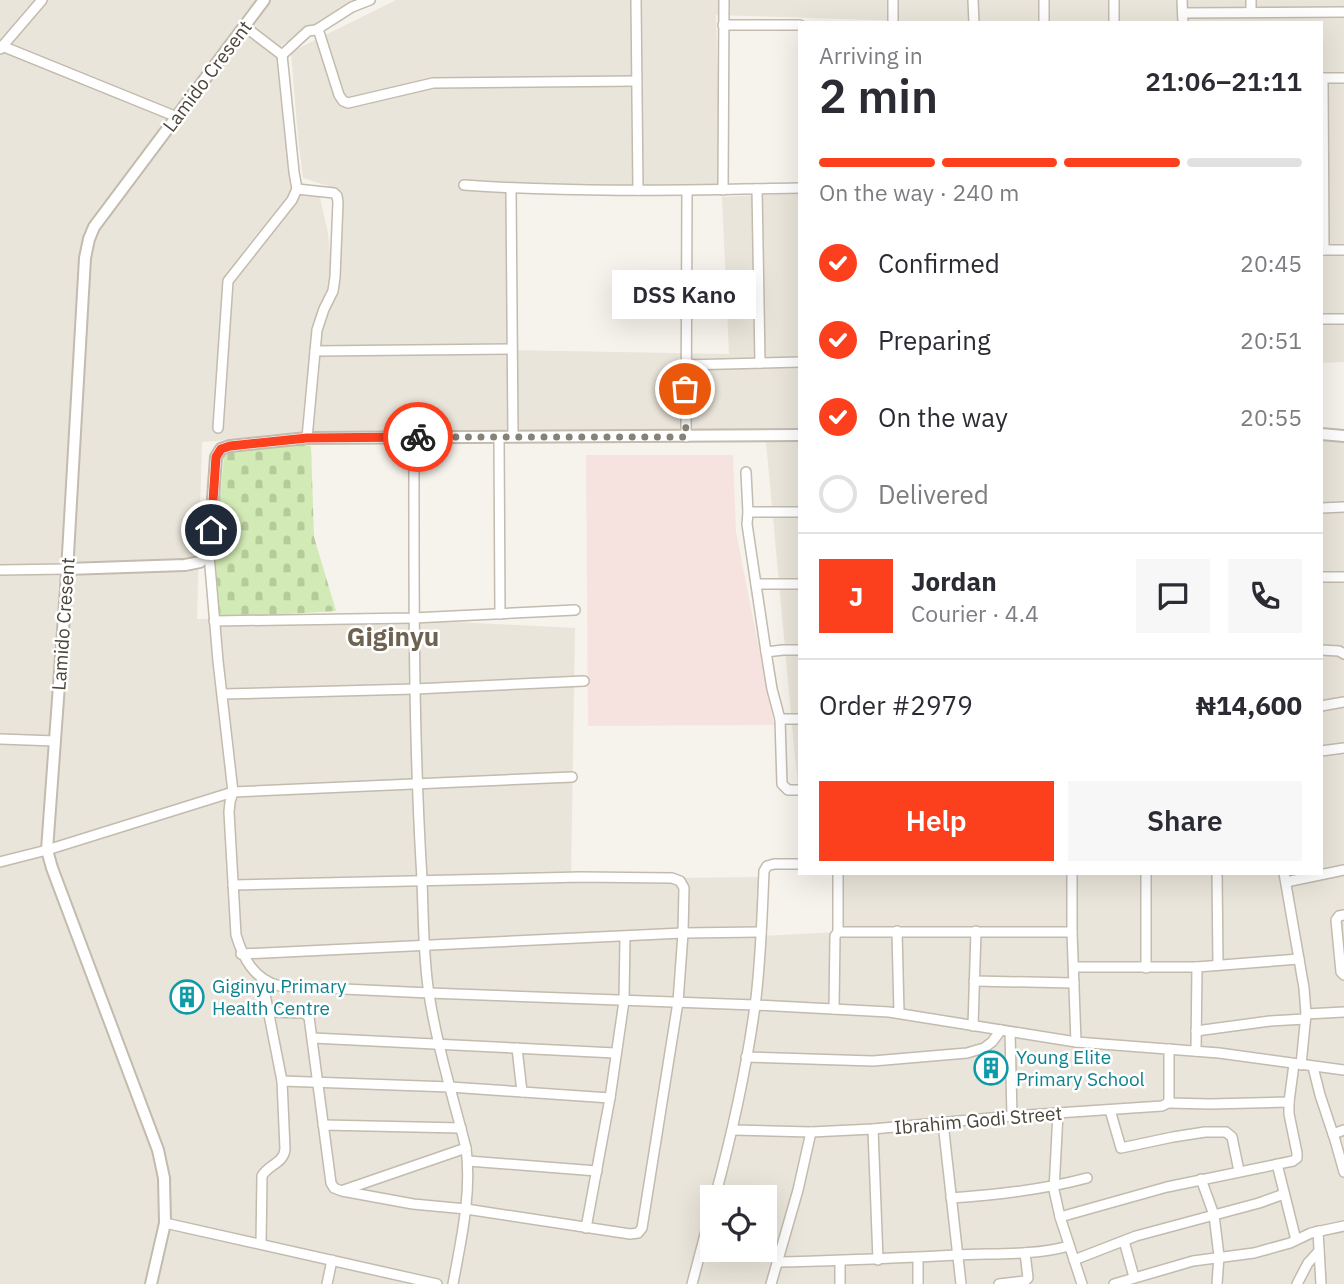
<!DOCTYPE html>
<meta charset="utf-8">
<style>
body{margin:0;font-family:"IBM Plex Sans",sans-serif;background:#f7f7f7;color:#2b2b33;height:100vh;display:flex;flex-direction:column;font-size:26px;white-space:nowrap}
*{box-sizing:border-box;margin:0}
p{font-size:23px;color:#7c7c81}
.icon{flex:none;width:38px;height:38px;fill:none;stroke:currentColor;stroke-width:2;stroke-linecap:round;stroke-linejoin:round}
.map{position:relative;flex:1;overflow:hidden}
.drawer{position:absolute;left:798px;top:21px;width:525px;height:854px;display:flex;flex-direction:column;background:#fff;border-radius:0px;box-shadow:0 7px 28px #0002}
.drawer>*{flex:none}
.fabs{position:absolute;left:700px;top:1185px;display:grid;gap:14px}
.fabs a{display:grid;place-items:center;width:77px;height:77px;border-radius:0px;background:#fff;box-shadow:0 7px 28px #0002;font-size:35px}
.pin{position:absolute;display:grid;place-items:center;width:60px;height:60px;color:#fff;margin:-30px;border:4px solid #fff;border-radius:50%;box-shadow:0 2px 7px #0007}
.courier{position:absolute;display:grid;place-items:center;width:70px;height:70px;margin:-35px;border:5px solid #fc3f1d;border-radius:50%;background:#fff;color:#222;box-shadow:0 2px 9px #0007}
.bubble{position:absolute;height:49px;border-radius:0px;background:#fff;box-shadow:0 7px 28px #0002;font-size:23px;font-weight:600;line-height:49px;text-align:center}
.headline em{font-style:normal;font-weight:600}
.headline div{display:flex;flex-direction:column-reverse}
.headline{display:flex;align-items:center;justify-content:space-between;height:119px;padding:0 21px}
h1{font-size:46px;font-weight:600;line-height:52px}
.bar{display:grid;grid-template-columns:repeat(4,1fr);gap:10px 7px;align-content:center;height:84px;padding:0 21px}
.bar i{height:9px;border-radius:5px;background:#e1e1e2}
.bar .on{background:#fc3f1d}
.bar p{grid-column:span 4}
.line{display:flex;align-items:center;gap:18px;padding:0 21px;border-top:2px solid #e1e1e2}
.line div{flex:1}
.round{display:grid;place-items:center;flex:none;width:74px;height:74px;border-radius:0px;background:#f7f7f7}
ol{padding:0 21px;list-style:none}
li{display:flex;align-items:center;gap:21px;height:77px}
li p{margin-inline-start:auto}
li .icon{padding:7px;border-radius:50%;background:#fc3f1d;color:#fff;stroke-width:4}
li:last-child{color:#7c7c81}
li i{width:38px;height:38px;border:4px solid #e1e1e2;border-radius:50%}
.primary-button{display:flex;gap:14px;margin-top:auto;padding:14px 21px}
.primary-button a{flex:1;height:80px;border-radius:0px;background:#fc3f1d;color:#fff;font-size:28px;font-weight:600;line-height:80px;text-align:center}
.primary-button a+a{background:#f7f7f7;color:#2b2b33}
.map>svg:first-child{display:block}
.residential{fill:#eae5da;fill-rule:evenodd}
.medical{fill:#f6e3e0}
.cemetery{fill:url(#cemetery-stones)}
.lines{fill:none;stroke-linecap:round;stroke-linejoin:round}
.minor-casing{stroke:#c2bbae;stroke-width:12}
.tertiary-casing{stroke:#c2bbae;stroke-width:14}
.minor{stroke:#fff;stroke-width:9}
.tertiary{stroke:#fff;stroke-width:10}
.done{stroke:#878178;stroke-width:7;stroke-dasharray:0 12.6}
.route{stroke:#fc3f1d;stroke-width:9}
.labels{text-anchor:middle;stroke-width:5;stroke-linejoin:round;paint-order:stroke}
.street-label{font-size:19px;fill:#4b4439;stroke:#fff}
.culture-label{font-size:19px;fill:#0d838f;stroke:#fff;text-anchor:start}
.district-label{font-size:26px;font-weight:bold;fill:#6e6250;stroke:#fff}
</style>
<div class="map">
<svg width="1344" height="1284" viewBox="0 0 1344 1284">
<defs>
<pattern id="cemetery-stones" width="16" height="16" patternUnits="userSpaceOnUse" patternTransform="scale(1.75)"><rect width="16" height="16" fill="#d2eab5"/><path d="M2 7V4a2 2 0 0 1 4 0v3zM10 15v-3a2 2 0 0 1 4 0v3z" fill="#b6ca9c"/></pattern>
</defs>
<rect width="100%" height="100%" fill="#f6f3ec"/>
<!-- residential -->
<g class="residential">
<path d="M0 0H373L281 45 283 107 295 188 319 193 328 233 332 272 338 229 331 187 303 178 298 138 291 52 396 0H1344V314L1321 315V23H971L716 15 721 185 638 190 510 186 508 350 729 354 722 197 800 193V431L315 433 202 442 197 619 417 620 575 628 571 879 767 877 762 936 838 932 837 873H1321V440L1344 442V1284H0ZM712 1197H765V1250H712Z"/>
<polygon points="1344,321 1344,362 1321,363 1321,323"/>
<polygon points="766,442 800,442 800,811"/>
</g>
<!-- medical -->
<polygon class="medical" points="586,455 733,455 736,532 774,725 588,726"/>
<!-- cemetery -->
<polygon class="cemetery" points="298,444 311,446 314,537 336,611 220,618 215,554 224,456 235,450"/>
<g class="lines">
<defs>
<g id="minor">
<polyline points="636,0 638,190"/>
<polyline points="893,0 893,23"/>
<polyline points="973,0 974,23"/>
<polyline points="1044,0 1044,23"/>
<polyline points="1114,0 1114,23"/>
<polyline points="1182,0 1183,23"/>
<polyline points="1251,12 1251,0"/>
<polyline points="1183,13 1344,12"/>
<polyline points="723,25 800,25"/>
<polyline points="316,30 319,32 339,95 343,101 348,103 433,83 636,81"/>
<polyline points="2,46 177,117"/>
<polyline points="0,49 42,0"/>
<polyline points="282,55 308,31 316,30 352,7 370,0"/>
<polyline points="1321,78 1344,78"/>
<polyline points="1323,78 1324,250"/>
<path d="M464 185C575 193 688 190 800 188"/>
<polyline points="297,189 334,193 337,196 338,202 335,277 333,291 324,309 317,330 307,438"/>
<polyline points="511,189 513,437"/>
<polyline points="757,189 760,363"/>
<polyline points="723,190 724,0"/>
<polyline points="1321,250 1344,250"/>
<polyline points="1321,319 1344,319"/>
<polyline points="315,351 511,349"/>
<polyline points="685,365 800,362"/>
<polyline points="218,428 228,281 292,200 297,189 294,172 282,55 244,26"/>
<path d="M414 437C414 579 413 720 421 862 424 906 422 950 429 994 437 1046 453 1097 466 1148 472 1193 461 1240 453 1284"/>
<polyline points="499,437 500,614"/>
<polyline points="686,437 687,191"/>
<polyline points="746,472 748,512 747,524 766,652"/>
<polyline points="1321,508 1344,507"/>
<polyline points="748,512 800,512"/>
<path d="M209 554 218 661 233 792 230 802 229 812 236 935C243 958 254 980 280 986L429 993 755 1005 889 1012 1076 1042 1219 1053 1344 1070"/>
<polyline points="0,570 67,569"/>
<polyline points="1321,577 1344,577"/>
<polyline points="756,584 800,584"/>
<polyline points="214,621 413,618 575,610"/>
<polyline points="800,650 783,650 766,652 772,689 780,719 782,784 788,790 800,790"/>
<polyline points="1321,650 1339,651 1344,654"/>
<polyline points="223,694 415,689 584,681"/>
<polyline points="1321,706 1344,702"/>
<polyline points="780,719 800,719"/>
<polyline points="0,739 55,741"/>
<polyline points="1321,751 1344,748"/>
<polyline points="0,862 47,850 233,792 572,777"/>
<polyline points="838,873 838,932"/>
<polyline points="1072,873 1072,932 1076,1042"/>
<polyline points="1217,873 1218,965"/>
<polyline points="1284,873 1304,988 1306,1014 1301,1065"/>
<polyline points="1286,882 1344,870"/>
<polyline points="233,885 581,877 672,878 680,881 684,888 683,933 678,1002 642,1228 638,1233 630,1234 466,1209 413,1204 342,1191 334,1188 331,1183 309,1017 304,1013 269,1012"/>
<polyline points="1344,915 1339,916 1336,920 1341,972 1344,975"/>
<polyline points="897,931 899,1013"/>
<polyline points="241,954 683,933 761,932"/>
<polyline points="1074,967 1197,967 1299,959"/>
<polyline points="1146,968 1146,873"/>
<polyline points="974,981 1074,983"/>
<polyline points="834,1009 835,936 838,932 1072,932"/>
<polyline points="1306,1014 1344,1012"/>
<polyline points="973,1026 976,931"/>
<polyline points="1196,1031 1270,1021 1305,1019"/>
<polyline points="1010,1032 1012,1116"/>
<polyline points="313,1038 615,1053"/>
<polyline points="517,1048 522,1092"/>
<polyline points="1196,1051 1197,967"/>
<polyline points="746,1057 873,1061 967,1053 984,1048 992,1042 1001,1030"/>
<polyline points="1313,1067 1320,1095 1335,1140 1344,1172"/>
<polyline points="282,1081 450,1087 610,1098"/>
<polyline points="1168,1103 1210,1104 1289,1102"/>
<polyline points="1110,1110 1121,1148 1173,1137 1205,1132 1226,1132 1232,1137 1239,1171"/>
<polyline points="1058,1113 1054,1190 1060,1217 1082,1284"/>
<polyline points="943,1123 961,1284"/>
<polyline points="323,1125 461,1128"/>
<polyline points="873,1129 878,1260"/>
<polyline points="733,1130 811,1132 873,1129 1012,1116 1162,1106 1168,1103 1169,1099 1169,1049"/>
<polyline points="1333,1134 1344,1130"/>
<polyline points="468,1161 597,1171"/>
<polyline points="1277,1164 1296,1240"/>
<polyline points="1201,1179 1214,1215 1219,1256 1217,1284"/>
<polyline points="344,1190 466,1148"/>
<path d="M715 1197C732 1134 746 1071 755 1006 761 961 762 916 764 871L767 866 774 864H800"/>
<path d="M951 1198C997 1195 1042 1190 1087 1178"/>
<polyline points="1060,1217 1167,1187 1293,1161 1297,1158 1297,1153 1289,1114 1289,1102 1294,1064"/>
<polyline points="165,1223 437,1284"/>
<polyline points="586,1228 610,1098 624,1001 625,937"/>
<polyline points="1318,1231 1321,1284"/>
<polyline points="1124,1241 1134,1277"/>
<path d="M261 1244 262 1176C268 1165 284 1163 285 1149L282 1081 262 979"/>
<polyline points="918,1258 918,1284"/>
<polyline points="1074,1260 1136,1236 1259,1203 1284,1194"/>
<path d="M777 1262C837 1261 896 1258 956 1255 994 1253 1032 1256 1069 1246"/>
<polyline points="327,1284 332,1260"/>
<polyline points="692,1284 712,1208"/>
<polyline points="771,1284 798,1190 811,1132"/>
<polyline points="840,1284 840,1261"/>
<polyline points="999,1284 1025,1281 1028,1278 1025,1253"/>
<polyline points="1114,1284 1193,1261 1254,1253 1290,1243 1311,1233 1344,1226"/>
<polyline points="1297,1284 1308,1263 1319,1251"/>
</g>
<g id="tertiary">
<polyline points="1321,434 1344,436"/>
<polyline points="67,569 185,565 200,562 209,554 216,457 221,449 230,446 307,438 800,435"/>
<polyline points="151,1284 165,1223 164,1178 158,1150 52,868 47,850 66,589 85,258 89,239 94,227 264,0"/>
</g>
</defs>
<!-- minor casing -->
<use href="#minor" class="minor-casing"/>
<!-- tertiary casing -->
<use href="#tertiary" class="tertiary-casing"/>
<!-- minor -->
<use href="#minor" class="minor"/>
<!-- tertiary -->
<use href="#tertiary" class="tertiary"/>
</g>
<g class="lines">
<!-- done -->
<polyline class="done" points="418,437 686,437 685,389"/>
<!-- route -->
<polyline class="route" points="211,530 216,457 221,449 230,446 307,438 418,437"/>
</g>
<!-- icons -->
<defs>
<symbol id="building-ring" viewBox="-11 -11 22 22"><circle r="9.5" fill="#fff" stroke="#0f9aa8" stroke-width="1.5"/><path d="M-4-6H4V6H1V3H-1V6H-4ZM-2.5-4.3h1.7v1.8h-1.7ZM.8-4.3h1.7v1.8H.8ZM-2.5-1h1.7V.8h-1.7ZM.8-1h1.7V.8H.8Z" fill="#0f9aa8"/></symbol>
</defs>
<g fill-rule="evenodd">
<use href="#building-ring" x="168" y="978" width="38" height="38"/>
<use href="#building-ring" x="972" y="1049" width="38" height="38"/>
</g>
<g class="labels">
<!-- street labels -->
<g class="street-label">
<text transform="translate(207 76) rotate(-53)" y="7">Lamido Cresent</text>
<text transform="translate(63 624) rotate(-86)" y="7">Lamido Cresent</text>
<text transform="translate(978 1120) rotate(-5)" y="7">Ibrahim Godi Street</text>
</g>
<!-- culture labels -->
<g class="culture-label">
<text x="212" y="993">Giginyu Primary<tspan x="212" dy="22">Health Centre</tspan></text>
<text x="1016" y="1064">Young Elite<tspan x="1016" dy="22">Primary School</tspan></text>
</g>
<!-- district labels -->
<g class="district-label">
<text x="393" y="646">Giginyu</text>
</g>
</g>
</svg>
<div class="fabs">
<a><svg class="icon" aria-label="locate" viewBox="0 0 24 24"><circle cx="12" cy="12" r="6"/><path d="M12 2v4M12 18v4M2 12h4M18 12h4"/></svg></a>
</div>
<div class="pin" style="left:685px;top:389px;background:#ea580c"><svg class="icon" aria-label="bag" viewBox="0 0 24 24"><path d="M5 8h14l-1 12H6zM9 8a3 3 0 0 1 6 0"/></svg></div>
<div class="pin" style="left:211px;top:530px;background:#1f2937"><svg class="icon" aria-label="home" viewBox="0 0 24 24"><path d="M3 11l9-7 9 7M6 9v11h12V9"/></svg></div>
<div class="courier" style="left:418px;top:437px"><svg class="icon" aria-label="bike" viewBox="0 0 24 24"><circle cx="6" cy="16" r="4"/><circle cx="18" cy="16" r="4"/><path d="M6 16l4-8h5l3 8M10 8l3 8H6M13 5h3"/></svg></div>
<div class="bubble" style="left:612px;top:270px;width:144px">DSS Kano</div>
<section class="drawer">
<div class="headline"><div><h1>2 min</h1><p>Arriving in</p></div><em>21:06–21:11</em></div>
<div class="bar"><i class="on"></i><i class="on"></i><i class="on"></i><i></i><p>On the way · 240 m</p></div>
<ol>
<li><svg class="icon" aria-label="check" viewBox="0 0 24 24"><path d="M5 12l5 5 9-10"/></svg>Confirmed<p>20:45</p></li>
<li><svg class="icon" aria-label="check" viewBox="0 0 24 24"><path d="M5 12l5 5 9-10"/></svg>Preparing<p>20:51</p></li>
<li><svg class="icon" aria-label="check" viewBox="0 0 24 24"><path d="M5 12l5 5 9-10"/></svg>On the way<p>20:55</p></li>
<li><i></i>Delivered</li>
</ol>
<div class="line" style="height:126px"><b class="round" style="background:#fc3f1d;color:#fff">J</b><div><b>Jordan</b><p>Courier · 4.4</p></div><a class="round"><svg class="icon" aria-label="chat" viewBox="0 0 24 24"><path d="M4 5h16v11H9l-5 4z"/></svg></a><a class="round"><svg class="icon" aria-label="phone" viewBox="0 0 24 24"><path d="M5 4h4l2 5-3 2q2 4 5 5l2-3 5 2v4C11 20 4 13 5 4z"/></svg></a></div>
<div class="line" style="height:91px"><div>Order #2979</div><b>₦14,600</b></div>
<div class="primary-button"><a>Help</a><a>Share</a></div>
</section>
</div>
